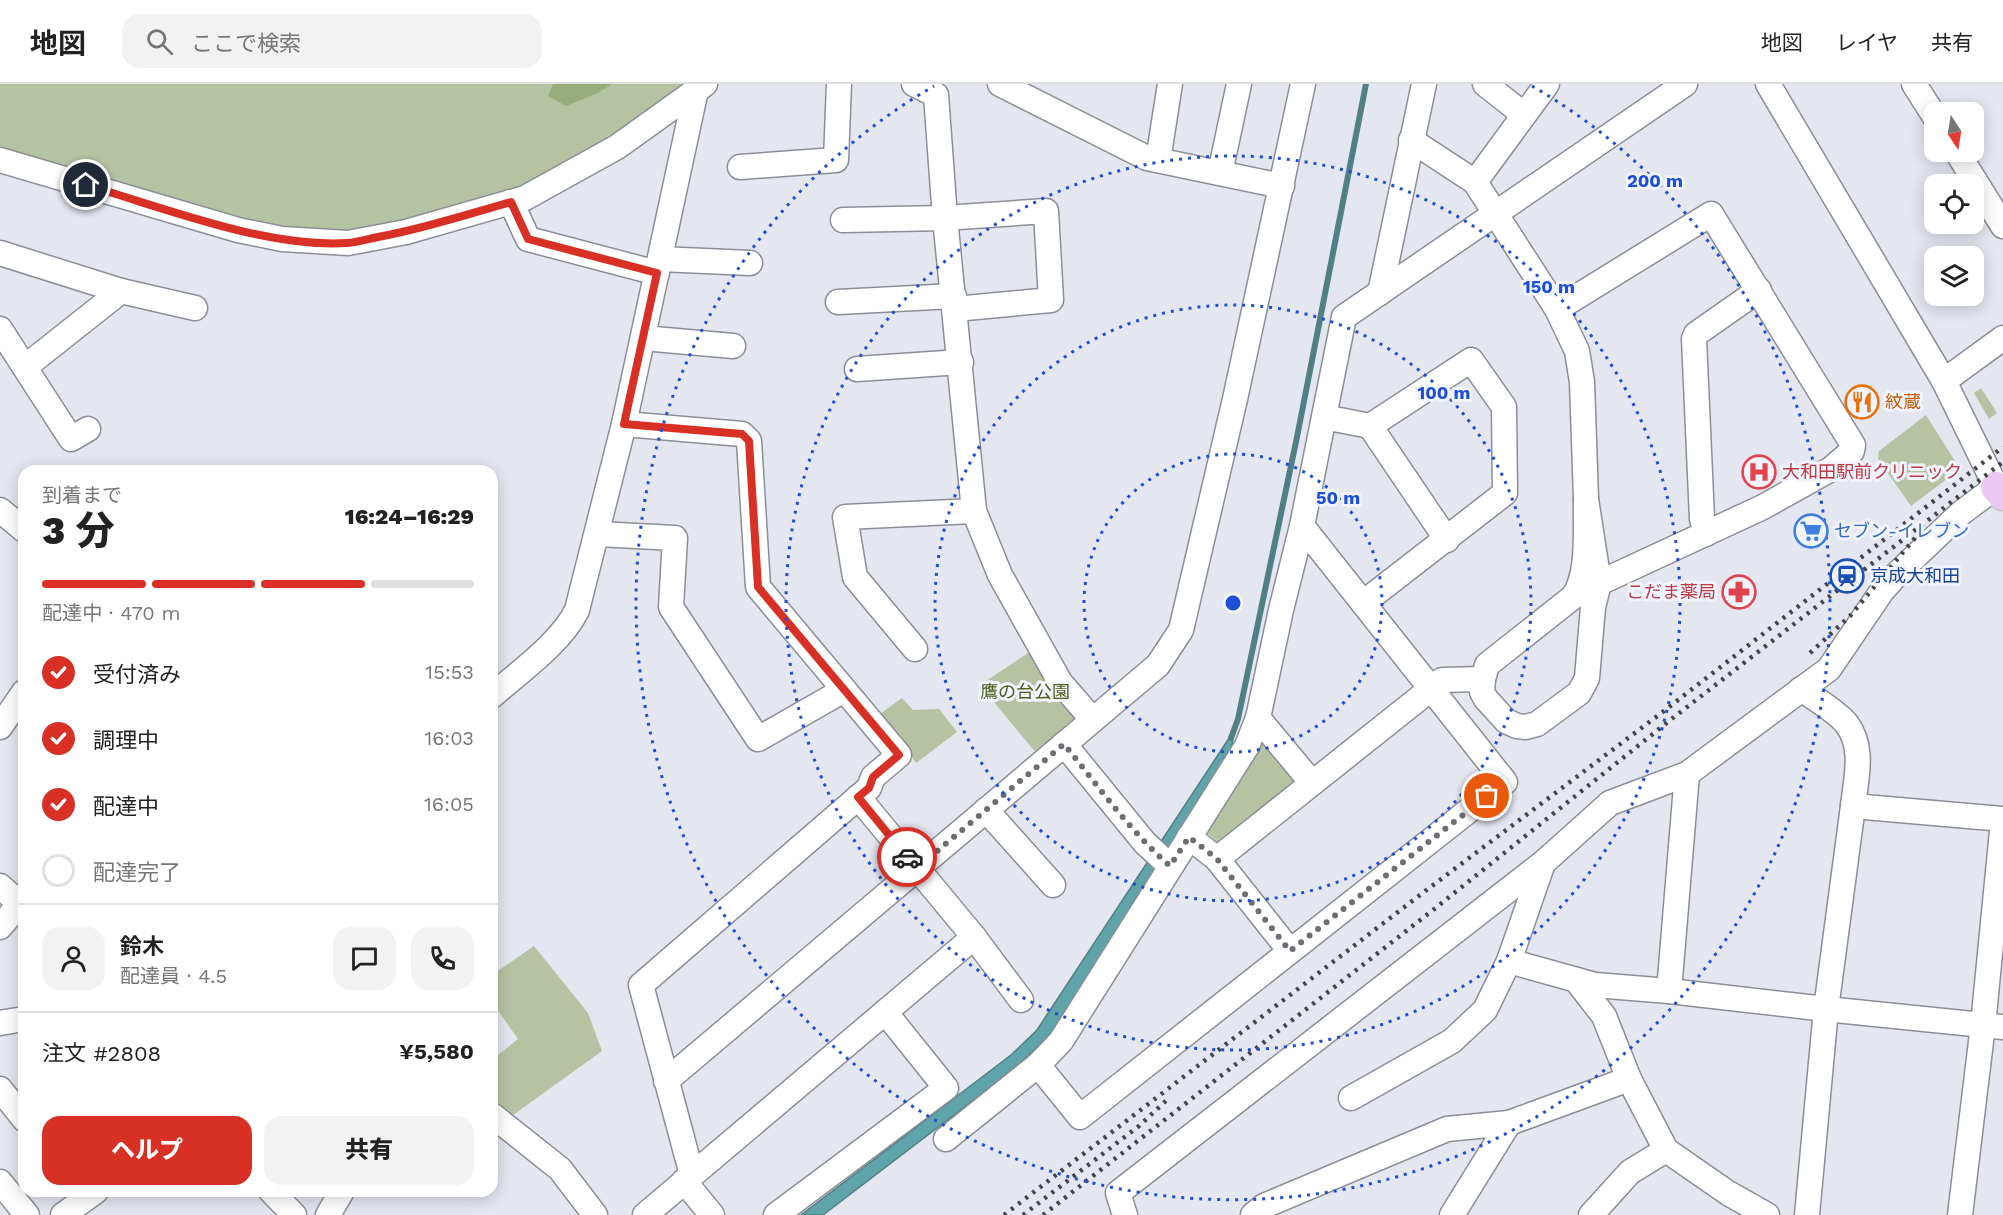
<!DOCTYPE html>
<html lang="ja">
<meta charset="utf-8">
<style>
body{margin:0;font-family:"Work Sans","Noto Sans JP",sans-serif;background:#f2f2f2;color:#222;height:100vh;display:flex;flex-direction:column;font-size:22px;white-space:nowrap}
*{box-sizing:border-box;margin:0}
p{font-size:20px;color:#767676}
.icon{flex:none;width:33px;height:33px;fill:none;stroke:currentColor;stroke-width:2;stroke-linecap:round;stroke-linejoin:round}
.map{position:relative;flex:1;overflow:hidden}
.details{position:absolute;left:18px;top:381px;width:480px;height:732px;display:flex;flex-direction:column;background:#fff;border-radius:18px;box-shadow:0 3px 15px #0003}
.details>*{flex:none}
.needle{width:39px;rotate:168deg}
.controls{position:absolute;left:1924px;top:18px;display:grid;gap:12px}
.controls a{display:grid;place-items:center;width:60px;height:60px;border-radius:12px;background:#fff;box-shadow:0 3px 15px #0003;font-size:30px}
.pin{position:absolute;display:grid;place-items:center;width:51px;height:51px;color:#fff;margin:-26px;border:3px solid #fff;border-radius:50%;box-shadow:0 2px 6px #0007}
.courier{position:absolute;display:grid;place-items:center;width:60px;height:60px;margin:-30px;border:4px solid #d93025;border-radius:50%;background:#fff;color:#222;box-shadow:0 2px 8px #0007}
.head em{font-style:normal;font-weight:800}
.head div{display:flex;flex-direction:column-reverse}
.head{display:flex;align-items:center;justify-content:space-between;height:102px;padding:0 24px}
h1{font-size:39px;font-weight:800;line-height:45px}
.bar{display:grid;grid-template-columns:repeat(4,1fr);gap:9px 6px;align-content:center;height:72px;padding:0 24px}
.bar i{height:8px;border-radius:4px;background:#e0e0e0}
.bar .current{background:#d93025}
.bar p{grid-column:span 4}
.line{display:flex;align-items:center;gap:15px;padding:0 24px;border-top:2px solid #e0e0e0}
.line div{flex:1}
.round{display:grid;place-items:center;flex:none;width:63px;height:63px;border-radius:18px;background:#f2f2f2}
ol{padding:0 24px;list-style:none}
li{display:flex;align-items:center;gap:18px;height:66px}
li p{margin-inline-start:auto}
li .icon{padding:6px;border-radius:50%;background:#d93025;color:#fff;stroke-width:4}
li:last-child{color:#767676}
li i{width:33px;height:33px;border:3px solid #e0e0e0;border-radius:50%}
.action{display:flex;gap:12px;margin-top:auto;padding:12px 24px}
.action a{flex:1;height:69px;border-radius:18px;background:#d93025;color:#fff;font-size:24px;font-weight:800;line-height:69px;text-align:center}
.action a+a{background:#f2f2f2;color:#222}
header{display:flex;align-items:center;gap:36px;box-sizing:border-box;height:84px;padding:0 30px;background:#fff;border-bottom:2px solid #e0e0e0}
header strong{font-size:28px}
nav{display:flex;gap:33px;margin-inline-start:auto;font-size:21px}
.search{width:420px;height:54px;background:#f2f2f2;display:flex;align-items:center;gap:15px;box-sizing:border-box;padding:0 21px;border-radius:18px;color:#767676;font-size:22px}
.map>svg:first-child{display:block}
.green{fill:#b6c3a3}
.forest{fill:#99ac7c}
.water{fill:#5fa4a8;stroke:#508084;stroke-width:1.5}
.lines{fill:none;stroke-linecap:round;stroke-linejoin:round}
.stream{stroke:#508084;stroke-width:6}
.minor-casing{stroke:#8c8e97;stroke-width:27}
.major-casing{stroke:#c4c4c5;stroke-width:33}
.minor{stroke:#fff;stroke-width:24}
.major{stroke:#e9c8f1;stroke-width:30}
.rail{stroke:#44454a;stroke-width:4.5;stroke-dasharray:3 6;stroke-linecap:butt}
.done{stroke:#6c6e74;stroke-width:6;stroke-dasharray:0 10.8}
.route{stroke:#d93025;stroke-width:8}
.ring{fill:none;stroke:#1d4ed8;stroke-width:3;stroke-dasharray:3 6}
.labels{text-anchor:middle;stroke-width:6;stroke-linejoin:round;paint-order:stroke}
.food-label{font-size:18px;fill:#c56008;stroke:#f1f3fd;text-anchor:start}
.health-label{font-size:18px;fill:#be3a42;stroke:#f1f3fd;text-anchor:start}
.shop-label{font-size:18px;fill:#366cbe;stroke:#f1f3fd;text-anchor:start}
.transit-label{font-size:18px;fill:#164399;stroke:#f1f3fd;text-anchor:start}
.park-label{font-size:18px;fill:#4a611a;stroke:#f1f3fd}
.centre{fill:#1d4ed8;stroke:#f1f3fd;stroke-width:3}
.ring-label{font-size:18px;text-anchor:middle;font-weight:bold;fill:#1d4ed8;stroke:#f1f3fd;stroke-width:6;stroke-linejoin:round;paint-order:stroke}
</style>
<header>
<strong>地図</strong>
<div class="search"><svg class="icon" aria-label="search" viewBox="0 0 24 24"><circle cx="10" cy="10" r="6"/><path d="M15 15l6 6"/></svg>ここで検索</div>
<nav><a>地図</a><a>レイヤ</a><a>共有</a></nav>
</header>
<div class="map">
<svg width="2003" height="1131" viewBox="0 0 2003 1131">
<rect width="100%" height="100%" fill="#e4e6f0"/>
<!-- green -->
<g class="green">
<polygon points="0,0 689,0 611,51 520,103 406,136 358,146 326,147 266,140 215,127 0,63"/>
<polygon points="1981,304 1997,329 1989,335 1974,309"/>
<polygon points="1926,331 1960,385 1911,422 1878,375 1879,367"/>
<polygon points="1034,565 1077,628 1074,637 1036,669 980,601"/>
<polygon points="902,614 913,626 939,625 957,648 916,679 880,630"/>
<polygon points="1266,653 1300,696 1218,759 1208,750 1208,743 1254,664"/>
<polygon points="534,862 588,929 602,967 509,1034 492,1021 492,976 518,955 492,918 492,891"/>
</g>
<!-- forest -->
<polygon class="forest" points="553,0 612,0 598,9 566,22 548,12"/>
<!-- water -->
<polygon class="water" points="1235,645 1231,665 1053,947 1018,982 823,1131 801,1131 1011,971 1037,946"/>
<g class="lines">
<!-- stream -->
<polyline class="stream" points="1231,654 1238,635 1297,353 1366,0"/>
<defs>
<g id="minor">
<polyline points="914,0 936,11 945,134 974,427 1000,491 1060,598 1092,635"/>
<polyline points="1000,0 1147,74 1282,102"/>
<polyline points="1485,0 1523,30"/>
<polyline points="1547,0 1475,98 1557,225 1577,267 1582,298 1586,415"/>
<polyline points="1914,0 1935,33"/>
<polyline points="1411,56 1475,98"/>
<polyline points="1957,68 2003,142"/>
<polyline points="0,76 238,146 282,155 348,159 406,148 525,114 617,63 705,0"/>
<polyline points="1158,76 1170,0"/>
<polyline points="740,83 836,76 839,0"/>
<polyline points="1220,89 1239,0"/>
<polyline points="511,118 528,155 657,189"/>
<polyline points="843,136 945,134 1046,127 1051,216 955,225"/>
<polyline points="0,169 121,207 195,224"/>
<polyline points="660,175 750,179"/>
<polyline points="1380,209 1424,0"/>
<polyline points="838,218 954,212"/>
<polyline points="1557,225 1711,130 1853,361 1852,367 1831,385 1763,423 1599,499"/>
<polyline points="0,245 71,355 88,345"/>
<polyline points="643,254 733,262"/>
<polyline points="25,283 121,207"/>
<polyline points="857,285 961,278"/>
<polyline points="1944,297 2003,254"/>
<polyline points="1324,333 1370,342 1471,276 1504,323 1505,409 1363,519"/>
<polyline points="624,340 742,350 749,357 758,503 899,671 873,693 869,704 641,901 692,1091"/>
<polyline points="1370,342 1447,456"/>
<path d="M1586 415 1599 499 1593 523 1587 594 1584 600 1579 609 1537 640 1526 643 1517 642 1506 637 1486 615 1482 608 1483 595 1487 581 1573 513C1590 490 1585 444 1586 415Z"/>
<polyline points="0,426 24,446"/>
<polyline points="598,450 675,454 671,523 758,655 844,606"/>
<polyline points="1706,450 1702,435 1694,255 1696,250 1759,206"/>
<polyline points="915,565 855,493 845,433 974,427"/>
<path d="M1801 605C1814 614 1836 627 1846 639 1865 663 1856 694 1853 722L2003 735"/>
<path d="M492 612C519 588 561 559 577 526L624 340 696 6"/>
<polyline points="1258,634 1312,699"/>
<polyline points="0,643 24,608"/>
<polyline points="1064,660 1145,759 1170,782"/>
<polyline points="858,713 974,853 1021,916"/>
<polyline points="986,726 1053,801"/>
<polyline points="1189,753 1217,775 1290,867"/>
<polyline points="1217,775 1442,596 1483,595"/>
<polyline points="0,802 20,820"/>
<polyline points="0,843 24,815"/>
<polyline points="1509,877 1595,901 1669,907 1826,925 2003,943"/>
<polyline points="1576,896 1604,932 1629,995 1666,1066 1728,1109 1767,1131"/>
<polyline points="1669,907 1687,690"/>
<polyline points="0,939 24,935"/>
<polyline points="1038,981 1080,1033 1505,698 1302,442"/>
<polyline points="666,997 1158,581 1181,546 1235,315 1303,0"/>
<polyline points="0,1005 24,1035"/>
<polyline points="1351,1014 1452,957 1485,926 1509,877 1543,779"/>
<polyline points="492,1031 560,1085 595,1131"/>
<polyline points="946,1055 1038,981 1061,957 1247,662 1258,634 1281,526 1302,442 1344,233 1685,0"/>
<polyline points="684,1097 712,1131"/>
<polyline points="0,1098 27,1131"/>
<polyline points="271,1107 294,1131"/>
<polyline points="63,1131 96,1107"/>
<polyline points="328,1131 342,1107"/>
<polyline points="645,1131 974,853"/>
<polyline points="776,1131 946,1004 885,928"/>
<polyline points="1125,1131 1118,1109 1543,779 1610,719 1687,690 1829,585 1882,507 1898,489 1961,429 1996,403 1944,297 1768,0"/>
<polyline points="1253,1131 1264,1122 1447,1045 1509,1039 1629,995"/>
<polyline points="1452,1131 1509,1039"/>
<polyline points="1591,1131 1630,1088 1666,1066"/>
<polyline points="1807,1131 1826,925 1853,722"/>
<polyline points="1960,1131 1983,941 2003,737"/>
</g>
<polyline id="major" points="1996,403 2003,411"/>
</defs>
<!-- minor casing -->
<use href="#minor" class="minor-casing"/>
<!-- major casing -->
<use href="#major" class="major-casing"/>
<!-- minor -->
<use href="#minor" class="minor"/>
<!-- major -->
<use href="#major" class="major"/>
<!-- rail -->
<g class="rail">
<polyline points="1810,569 1850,532 1915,454"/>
<polyline points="1004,1131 1420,811 1664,627 2003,363"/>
<polyline points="1023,1131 1139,1042 1170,1013"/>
<polyline points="1043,1131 1433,826 1669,637 2003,378"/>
</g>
</g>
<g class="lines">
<!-- done -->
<path class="done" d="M907 773 916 785 1064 660C1098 702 1130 747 1170 782L1189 753 1217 775 1290 867 1487 712"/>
<!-- route -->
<path class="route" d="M86 101C165 124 266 164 347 159 359 158 371 154 383 152 426 144 468 130 511 118L528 155 657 189 624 340 742 350 749 357 758 503 899 671 873 693 869 704 858 713 907 773"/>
</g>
<!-- distance rings -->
<g class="ring">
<circle cx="1233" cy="519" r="149"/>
<circle cx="1233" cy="519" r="298"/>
<circle cx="1233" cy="519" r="447"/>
<path d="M1532 2A597 597 0 1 1 934 2"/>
</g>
<!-- icons -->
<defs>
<symbol id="restaurant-ring" viewBox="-11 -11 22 22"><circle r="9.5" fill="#f1f3fd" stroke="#e8710a" stroke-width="1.5"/><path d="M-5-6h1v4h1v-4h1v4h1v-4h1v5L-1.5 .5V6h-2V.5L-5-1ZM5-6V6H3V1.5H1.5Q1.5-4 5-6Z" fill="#e8710a"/></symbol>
<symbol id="hospital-ring" viewBox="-11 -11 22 22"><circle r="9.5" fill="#f1f3fd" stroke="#e0444e" stroke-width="1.5"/><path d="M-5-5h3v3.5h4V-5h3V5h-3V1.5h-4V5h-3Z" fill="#e0444e"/></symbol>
<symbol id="supermarket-ring" viewBox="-11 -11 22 22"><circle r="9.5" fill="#f1f3fd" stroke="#3f7fe0" stroke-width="1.5"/><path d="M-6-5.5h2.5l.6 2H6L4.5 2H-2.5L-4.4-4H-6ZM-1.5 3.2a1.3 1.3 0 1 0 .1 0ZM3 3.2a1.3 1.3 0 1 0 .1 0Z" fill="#3f7fe0"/></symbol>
<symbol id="station-ring" viewBox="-11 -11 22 22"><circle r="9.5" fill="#f1f3fd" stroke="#1a4fb4" stroke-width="1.5"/><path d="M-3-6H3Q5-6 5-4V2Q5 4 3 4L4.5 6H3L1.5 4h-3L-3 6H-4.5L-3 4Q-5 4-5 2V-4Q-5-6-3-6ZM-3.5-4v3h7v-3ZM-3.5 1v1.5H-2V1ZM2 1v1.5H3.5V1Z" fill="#1a4fb4"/></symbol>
<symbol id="pharmacy-ring" viewBox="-11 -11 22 22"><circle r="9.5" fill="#f1f3fd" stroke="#e0444e" stroke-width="1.5"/><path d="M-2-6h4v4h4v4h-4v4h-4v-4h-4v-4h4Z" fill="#e0444e"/></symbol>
</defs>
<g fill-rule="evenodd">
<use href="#restaurant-ring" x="1843" y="299" width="38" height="38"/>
<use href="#hospital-ring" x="1740" y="369" width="38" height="38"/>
<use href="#supermarket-ring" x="1792" y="428" width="38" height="38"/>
<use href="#station-ring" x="1828" y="473" width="38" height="38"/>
<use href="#pharmacy-ring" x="1720" y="489" width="38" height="38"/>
</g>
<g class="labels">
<!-- food labels -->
<g class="food-label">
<text x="1885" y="324">紋蔵</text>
</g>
<!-- health labels -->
<g class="health-label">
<text x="1782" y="394">大和田駅前クリニック</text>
<text x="1716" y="514" text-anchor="end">こだま薬局</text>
</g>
<!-- shop labels -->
<g class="shop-label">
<text x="1834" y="453">セブン-イレブン</text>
</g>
<!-- transit labels -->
<g class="transit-label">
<text x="1870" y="498">京成大和田</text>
</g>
<!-- park labels -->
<g class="park-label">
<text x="1025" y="614">鷹の台公園</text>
</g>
</g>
<circle cx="1233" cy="519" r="9" class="centre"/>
<g class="ring-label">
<text x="1655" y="103">200 m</text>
<text x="1549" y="209">150 m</text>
<text x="1444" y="315">100 m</text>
<text x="1338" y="420">50 m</text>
</g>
</svg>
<div class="controls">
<a><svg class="needle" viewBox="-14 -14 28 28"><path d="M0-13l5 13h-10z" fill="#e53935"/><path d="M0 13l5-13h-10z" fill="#767676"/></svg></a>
<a><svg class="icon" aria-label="locate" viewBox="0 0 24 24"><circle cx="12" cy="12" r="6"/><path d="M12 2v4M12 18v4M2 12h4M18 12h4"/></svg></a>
<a><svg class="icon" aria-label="layers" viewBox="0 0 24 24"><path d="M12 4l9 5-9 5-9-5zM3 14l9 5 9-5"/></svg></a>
</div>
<div class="pin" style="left:1487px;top:712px;background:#ea580c"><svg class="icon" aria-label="bag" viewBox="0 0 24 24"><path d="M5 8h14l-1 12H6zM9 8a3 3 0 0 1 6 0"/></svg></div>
<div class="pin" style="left:86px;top:101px;background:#1f2937"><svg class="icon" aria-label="home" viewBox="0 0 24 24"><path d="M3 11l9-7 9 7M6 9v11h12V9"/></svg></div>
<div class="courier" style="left:907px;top:773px"><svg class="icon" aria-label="car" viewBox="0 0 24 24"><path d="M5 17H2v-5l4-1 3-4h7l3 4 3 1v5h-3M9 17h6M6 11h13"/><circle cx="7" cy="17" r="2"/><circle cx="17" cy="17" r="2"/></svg></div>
<section class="details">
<div class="head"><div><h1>3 分</h1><p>到着まで</p></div><em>16:24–16:29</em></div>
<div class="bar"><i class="current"></i><i class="current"></i><i class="current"></i><i></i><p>配達中 · 470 m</p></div>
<ol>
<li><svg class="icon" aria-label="check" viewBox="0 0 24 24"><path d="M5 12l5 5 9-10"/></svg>受付済み<p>15:53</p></li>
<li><svg class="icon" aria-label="check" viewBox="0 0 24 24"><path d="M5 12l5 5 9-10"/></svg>調理中<p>16:03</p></li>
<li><svg class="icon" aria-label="check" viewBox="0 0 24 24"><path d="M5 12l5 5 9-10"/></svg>配達中<p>16:05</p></li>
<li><i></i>配達完了</li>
</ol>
<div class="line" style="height:108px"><a class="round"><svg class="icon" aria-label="person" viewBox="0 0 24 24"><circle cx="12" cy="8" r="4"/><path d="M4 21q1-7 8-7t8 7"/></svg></a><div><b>鈴木</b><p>配達員 · 4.5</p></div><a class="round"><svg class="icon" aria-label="chat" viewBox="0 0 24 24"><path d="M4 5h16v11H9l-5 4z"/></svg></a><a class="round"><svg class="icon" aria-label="phone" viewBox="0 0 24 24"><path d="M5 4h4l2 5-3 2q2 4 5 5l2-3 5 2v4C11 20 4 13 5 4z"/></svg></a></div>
<div class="line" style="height:78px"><div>注文 #2808</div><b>¥5,580</b></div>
<div class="action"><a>ヘルプ</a><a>共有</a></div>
</section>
</div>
